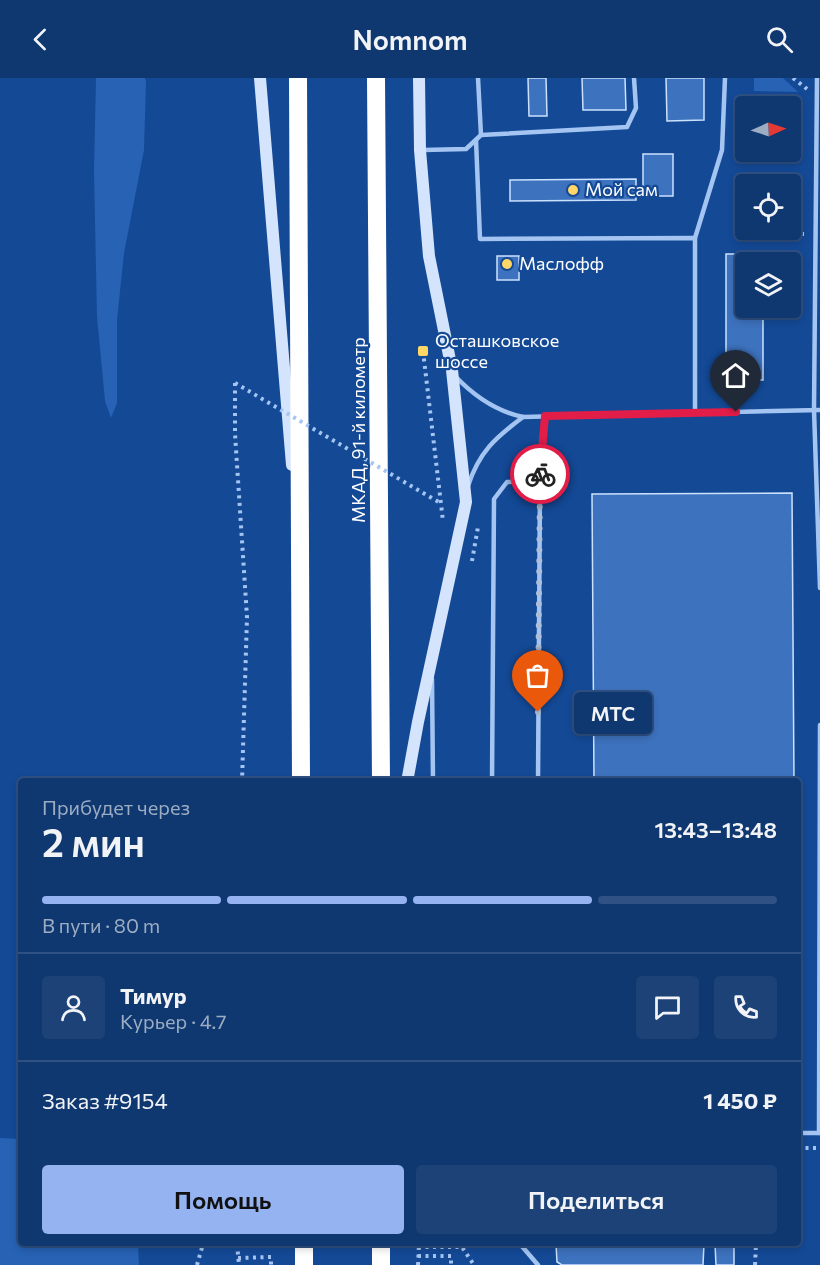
<!DOCTYPE html>
<html lang="ru">
<meta charset="utf-8">
<style>
body{margin:0;font-family:Commissioner,sans-serif;background:#1d4278;color:#f1f3f6;height:100vh;display:flex;flex-direction:column;font-size:22px;white-space:nowrap}
*{box-sizing:border-box;margin:0}
p{font-size:20px;color:#9bacc3}
.icon{flex:none;width:33px;height:33px;fill:none;stroke:currentColor;stroke-width:2;stroke-linecap:round;stroke-linejoin:round}
.map{position:relative;flex:1;overflow:hidden}
.side{position:absolute;left:18px;top:700px;width:783px;height:468px;display:flex;flex-direction:column;background:#0f3770;border-radius:6px;box-shadow:0 3px 9px #0003,0 0 0 2px #2f5183}
.side>*{flex:none}
.needle{width:39px;rotate:87deg}
.buttons{position:absolute;left:735px;top:18px;display:grid;gap:12px}
.buttons a{display:grid;place-items:center;width:66px;height:66px;border-radius:6px;background:#0f3770;box-shadow:0 3px 9px #0003,0 0 0 2px #2f5183;font-size:30px}
.pin{position:absolute;display:grid;place-items:center;width:51px;height:51px;color:#fff;margin:-62px -26px;border-radius:50% 50% 50% 0;rotate:-45deg;box-shadow:0 0 6px #0007}
.pin .icon{rotate:45deg}
.courier{position:absolute;display:grid;place-items:center;width:60px;height:60px;margin:-30px;border:4px solid #e11d48;border-radius:50%;background:#fff;color:#222;box-shadow:0 2px 8px #0007}
.bubble{position:absolute;height:42px;border-radius:6px;background:#0f3770;box-shadow:0 3px 9px #0003,0 0 0 2px #2f5183;font-size:20px;font-weight:600;line-height:42px;text-align:center}
.headline em{font-style:normal;font-weight:600}
.headline div{display:flex;flex-direction:column-reverse}
.headline{display:flex;align-items:center;justify-content:space-between;height:102px;padding:0 24px}
h1{font-size:39px;font-weight:600;line-height:45px}
.bar{display:grid;grid-template-columns:repeat(4,1fr);gap:9px 6px;align-content:center;height:72px;padding:0 24px}
.bar i{height:8px;border-radius:4px;background:#2f5183}
.bar .on{background:#95b2f1}
.bar p{grid-column:span 4}
.line{display:flex;align-items:center;gap:15px;padding:0 24px;border-top:2px solid #2f5183}
.line div{flex:1}
.round{display:grid;place-items:center;flex:none;width:63px;height:63px;border-radius:6px;background:#1d4278}
.cta{display:flex;gap:12px;margin-top:auto;padding:12px 24px}
.cta a{flex:1;height:69px;border-radius:6px;background:#95b2f1;color:#111;font-size:24px;font-weight:600;line-height:69px;text-align:center}
.cta a+a{background:#1d4278;color:#f1f3f6}
header{display:flex;justify-content:space-between;align-items:center;height:78px;padding:0 24px;background:#0f3770;font-size:27px;font-weight:600}
.map>svg:first-child{display:block}
.green{fill:#2762b5}
.building{fill:#3d72be;stroke:#cce1fd;stroke-width:1.5}
.lines{fill:none;stroke-linecap:round;stroke-linejoin:round}
.path{stroke:#a4c5f2;stroke-width:4;stroke-dasharray:3 4.5;stroke-linecap:butt}
.lane{stroke:#a4c5f2;stroke-width:4.5}
.secondary{stroke:#d3e4fc;stroke-width:12}
.highway{stroke:#fff;stroke-width:18}
.path-bridge{stroke:#a4c5f2;stroke-width:4;stroke-dasharray:3 4.5;stroke-linecap:butt}
.done{stroke:#adbfda;stroke-width:6;stroke-dasharray:0 10.8}
.route{stroke:#e11d48;stroke-width:8}
.poi-dot{fill:#ffd766;stroke:#144996;stroke-width:2}
.labels{text-anchor:middle;stroke-width:4.5;stroke-linejoin:round;paint-order:stroke}
.poi-label{font-size:18px;fill:#fff;stroke:#144996;text-anchor:start}
.street-label{font-size:18px;fill:#fff;stroke:#144996}
</style>
<header><svg class="icon" aria-label="back" viewBox="0 0 24 24"><path d="M15 5l-7 7 7 7"/></svg>Nomnom<svg class="icon" aria-label="search" viewBox="0 0 24 24"><circle cx="10" cy="10" r="6"/><path d="M15 15l6 6"/></svg></header>
<div class="map">
<svg width="820" height="1187" viewBox="0 0 820 1187">
<rect width="100%" height="100%" fill="#144996"/>
<!-- green -->
<g class="green">
<polygon points="96,0 145,0 146,4 144,72 124,175 117,242 117,325 111,340 105,323 97,239 94,93"/>
<polygon points="754,0 783,0 798,14 754,13"/>
<polygon points="0,1060 21,1061 21,1166 138,1166 139,1187 0,1187"/>
</g>
<!-- building -->
<g class="building">
<polygon points="528,0 546,0 547,38 529,38"/>
<polygon points="582,0 625,0 626,32 583,32"/>
<polygon points="666,0 704,0 704,42 667,43"/>
<rect x="643" y="76" width="30" height="42"/>
<polygon points="636,101 636,122 510,123 510,102"/>
<polygon points="726,176 763,176 763,184 746,184 746,230 763,230 763,302 726,302"/>
<rect x="497" y="178" width="22" height="24"/>
<polygon points="792,415 794,704 594,704 592,416"/>
<polygon points="556,1166 704,1166 703,1187 562,1187 557,1184"/>
<polygon points="715,1166 734,1166 734,1187 716,1187"/>
</g>
<g class="lines">
<!-- path -->
<g class="path">
<polyline points="793,0 807,11"/>
<polyline points="786,156 804,156"/>
<polyline points="423,273 443,443"/>
<polyline points="235,305 235,356 247,539 242,704"/>
<polyline points="472,483 478,449"/>
<polyline points="798,1070 820,1070"/>
<polyline points="237,1166 239,1187"/>
<polyline points="418,1169 462,1169 474,1187"/>
<polyline points="418,1178 451,1178 451,1187"/>
<polyline points="238,1180 271,1179 271,1187"/>
<polyline points="197,1187 203,1166"/>
<polyline points="418,1187 419,1166"/>
<polyline points="755,1187 756,1166"/>
</g>
<!-- lane -->
<g class="lane">
<polyline points="478,0 481,57"/>
<polyline points="817,0 814,332 820,510"/>
<polyline points="476,62 480,161 695,160 695,335"/>
<polyline points="423,72 466,71 481,57 627,49 636,30 634,0"/>
<polyline points="695,160 722,72 725,0"/>
<path d="M455 298C474 318 495 333 523 339L820 332"/>
<path d="M468 408C479 374 495 360 523 339"/>
<polyline points="432,601 433,704"/>
<polyline points="492,704 494,421 507,404 540,403"/>
<polyline points="538,704 540,403 545,338"/>
<polyline points="798,1055 820,1055"/>
<polyline points="819,1055 820,647"/>
<polyline points="520,1166 538,1187"/>
</g>
<!-- secondary -->
<g class="secondary">
<polyline points="260,0 292,387"/>
<polyline points="407,704 418,644 466,424 452,292 429,178 420,72 419,0"/>
</g>
<!-- highway -->
<g class="highway">
<polyline points="298,0 301,704"/>
<polyline points="376,0 381,704"/>
<polyline points="304,1166 304,1187"/>
<polyline points="381,1187 381,1166"/>
</g>
<!-- path-bridge -->
<polyline class="path-bridge" points="235,305 442,426"/>
</g>
<g class="lines">
<!-- done -->
<polyline class="done" points="538,634 540,396"/>
<!-- route -->
<polyline class="route" points="540,396 545,338 736,334"/>
</g>
<!-- markers -->
<g class="poi-dot">
<circle cx="573" cy="112" r="6"/>
<circle cx="507" cy="186" r="6"/>
<rect x="417" y="267" width="12" height="12" rx="3"/>
</g>
<g class="labels">
<!-- poi labels -->
<g class="poi-label">
<text x="585" y="118">Мой сам</text>
<text x="519" y="192">Маслофф</text>
<text x="435" y="269">Осташковское<tspan x="435" dy="21">шоссе</tspan></text>
</g>
<!-- street labels -->
<g class="street-label">
<text transform="translate(359 352) rotate(-90)" y="6">МКАД, 91-й километр</text>
</g>
</g>
</svg>
<div class="buttons">
<a><svg class="needle" viewBox="-14 -14 28 28"><path d="M0-13l5 13h-10z" fill="#e53935"/><path d="M0 13l5-13h-10z" fill="#9bacc3"/></svg></a>
<a><svg class="icon" aria-label="locate" viewBox="0 0 24 24"><circle cx="12" cy="12" r="6"/><path d="M12 2v4M12 18v4M2 12h4M18 12h4"/></svg></a>
<a><svg class="icon" aria-label="layers" viewBox="0 0 24 24"><path d="M12 4l9 5-9 5-9-5zM3 14l9 5 9-5"/></svg></a>
</div>
<div class="pin" style="left:538px;top:634px;background:#ea580c"><svg class="icon" aria-label="bag" viewBox="0 0 24 24"><path d="M5 8h14l-1 12H6zM9 8a3 3 0 0 1 6 0"/></svg></div>
<div class="pin" style="left:736px;top:334px;background:#1f2937"><svg class="icon" aria-label="home" viewBox="0 0 24 24"><path d="M3 11l9-7 9 7M6 9v11h12V9"/></svg></div>
<div class="courier" style="left:540px;top:396px"><svg class="icon" aria-label="bike" viewBox="0 0 24 24"><circle cx="6" cy="16" r="4"/><circle cx="18" cy="16" r="4"/><path d="M6 16l4-8h5l3 8M10 8l3 8H6M13 5h3"/></svg></div>
<div class="bubble" style="left:574px;top:614px;width:78px">МТС</div>
<section class="side">
<div class="headline"><div><h1>2 мин</h1><p>Прибудет через</p></div><em>13:43–13:48</em></div>
<div class="bar"><i class="on"></i><i class="on"></i><i class="on"></i><i></i><p>В пути · 80 m</p></div>
<div class="line" style="height:108px"><a class="round"><svg class="icon" aria-label="person" viewBox="0 0 24 24"><circle cx="12" cy="8" r="4"/><path d="M4 21q1-7 8-7t8 7"/></svg></a><div><b>Тимур</b><p>Курьер · 4.7</p></div><a class="round"><svg class="icon" aria-label="chat" viewBox="0 0 24 24"><path d="M4 5h16v11H9l-5 4z"/></svg></a><a class="round"><svg class="icon" aria-label="phone" viewBox="0 0 24 24"><path d="M5 4h4l2 5-3 2q2 4 5 5l2-3 5 2v4C11 20 4 13 5 4z"/></svg></a></div>
<div class="line" style="height:78px"><div>Заказ #9154</div><b>1 450 ₽</b></div>
<div class="cta"><a>Помощь</a><a>Поделиться</a></div>
</section>
</div>
